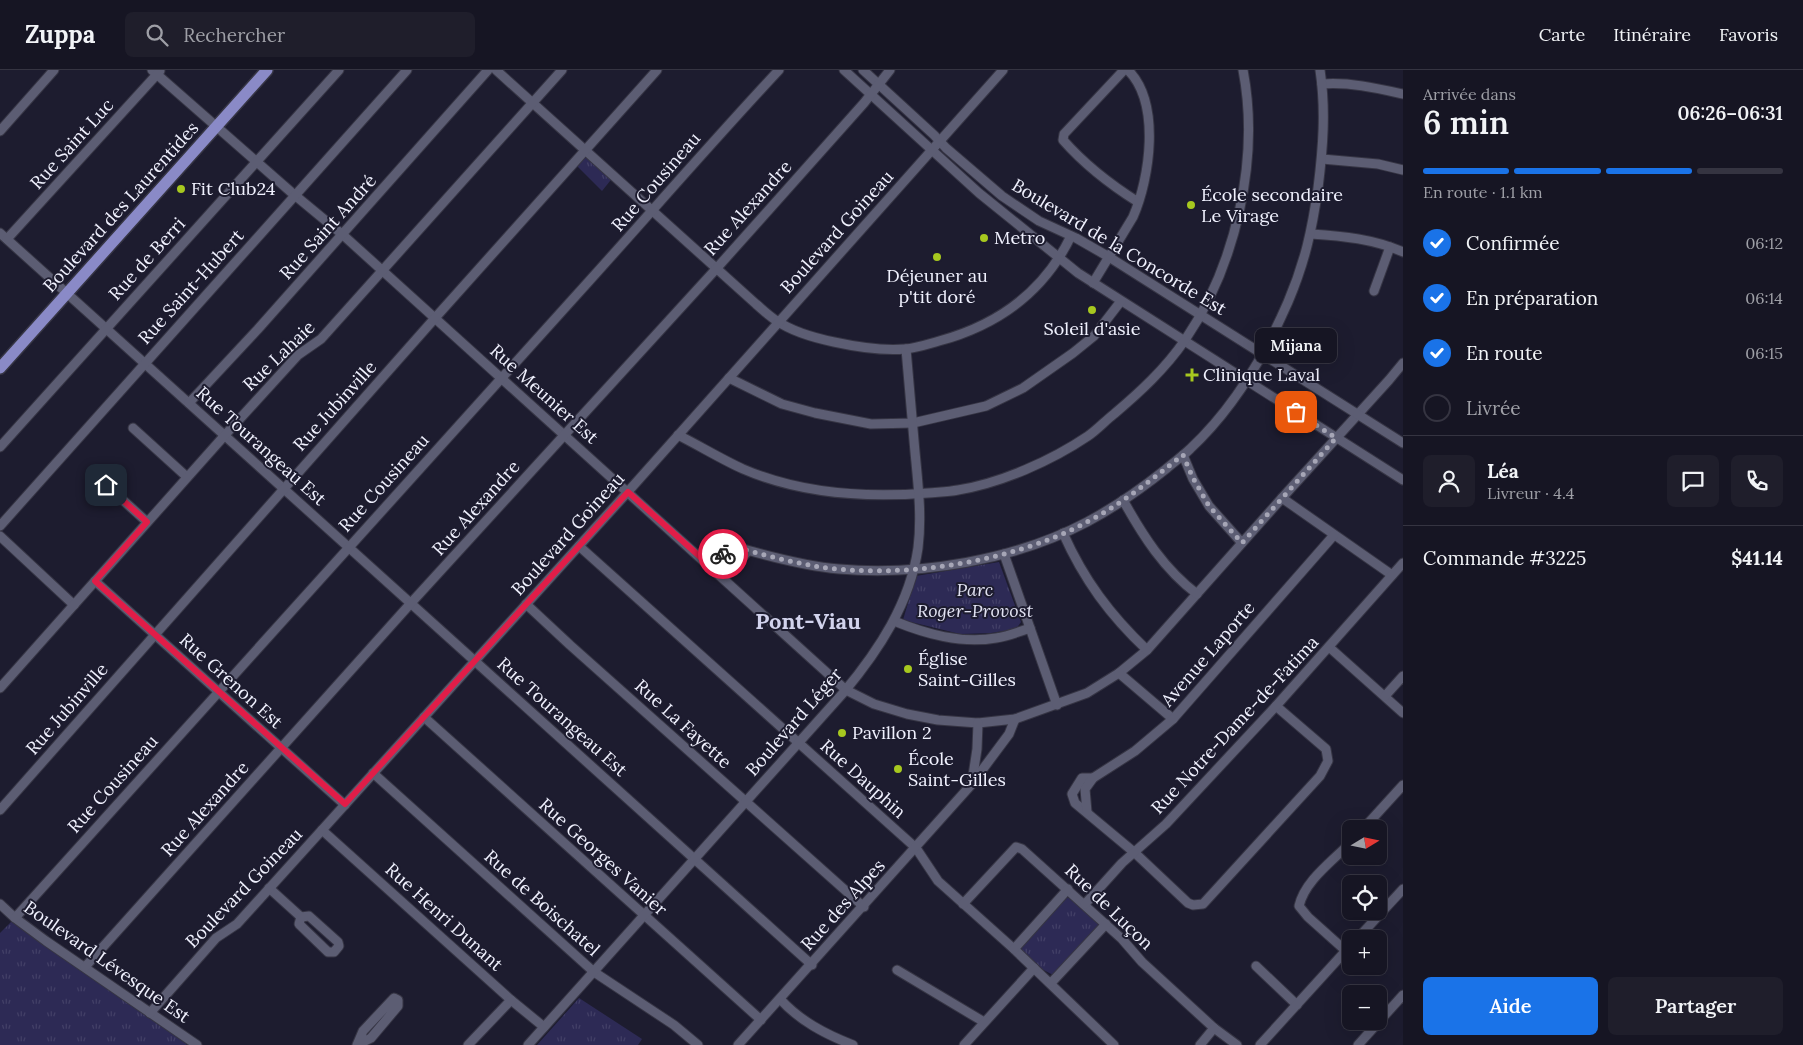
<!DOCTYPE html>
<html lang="fr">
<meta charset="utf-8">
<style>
body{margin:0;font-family:Lora,serif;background:#1f1e2b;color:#f1f3f6;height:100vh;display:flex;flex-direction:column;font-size:19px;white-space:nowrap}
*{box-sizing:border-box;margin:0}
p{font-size:16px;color:#9e9fa6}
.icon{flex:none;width:28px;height:28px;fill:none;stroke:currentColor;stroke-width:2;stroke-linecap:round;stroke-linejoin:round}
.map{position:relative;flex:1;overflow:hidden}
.side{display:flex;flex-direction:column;background:#161523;width:400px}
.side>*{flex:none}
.needle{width:32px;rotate:80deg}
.controls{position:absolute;left:1342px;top:750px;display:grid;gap:10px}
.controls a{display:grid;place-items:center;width:45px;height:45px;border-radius:8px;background:#161523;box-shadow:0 5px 20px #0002,0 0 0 1px #353441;font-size:25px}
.pin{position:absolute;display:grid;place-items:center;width:42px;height:42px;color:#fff;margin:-21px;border-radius:10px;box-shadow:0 2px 8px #0006}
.courier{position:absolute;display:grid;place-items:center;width:50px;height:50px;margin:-25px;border:4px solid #e11d48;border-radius:50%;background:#fff;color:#222;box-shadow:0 1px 6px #0007}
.bubble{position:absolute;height:35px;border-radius:8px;background:#161523;box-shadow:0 5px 20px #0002,0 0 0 1px #353441;font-size:16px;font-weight:600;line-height:35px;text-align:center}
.overview em{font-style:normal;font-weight:600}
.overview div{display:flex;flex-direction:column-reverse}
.overview{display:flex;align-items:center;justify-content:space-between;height:85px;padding:0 20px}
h1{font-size:32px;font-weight:600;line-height:38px}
.bar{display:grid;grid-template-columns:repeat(4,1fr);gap:8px 5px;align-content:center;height:60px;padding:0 20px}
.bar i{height:6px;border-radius:4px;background:#353441}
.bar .on{background:#1a73e8}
.bar p{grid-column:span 4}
.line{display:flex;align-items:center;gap:12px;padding:0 20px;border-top:1px solid #353441}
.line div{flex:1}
.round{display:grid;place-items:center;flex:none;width:52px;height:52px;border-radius:8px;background:#1f1e2b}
ol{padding:0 20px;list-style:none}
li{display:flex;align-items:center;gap:15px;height:55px}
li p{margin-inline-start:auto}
li .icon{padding:5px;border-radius:50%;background:#1a73e8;color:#fff;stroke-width:4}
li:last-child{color:#9e9fa6}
li i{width:28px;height:28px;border:2px solid #353441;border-radius:50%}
.button{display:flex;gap:10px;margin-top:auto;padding:10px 20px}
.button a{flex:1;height:58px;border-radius:8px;background:#1a73e8;color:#fff;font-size:20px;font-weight:600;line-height:58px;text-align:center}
.button a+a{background:#1f1e2b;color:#f1f3f6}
header{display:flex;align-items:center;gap:30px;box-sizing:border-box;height:70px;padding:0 25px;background:#161523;border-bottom:1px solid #353441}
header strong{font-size:24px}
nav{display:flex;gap:28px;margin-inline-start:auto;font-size:18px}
.search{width:350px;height:45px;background:#1f1e2b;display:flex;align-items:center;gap:12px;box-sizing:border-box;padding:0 18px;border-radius:8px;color:#9e9fa6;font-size:19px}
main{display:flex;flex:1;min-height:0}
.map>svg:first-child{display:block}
.park{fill:url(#park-tufts)}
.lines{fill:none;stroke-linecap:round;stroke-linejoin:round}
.minor-casing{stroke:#363544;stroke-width:11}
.major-casing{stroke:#363544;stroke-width:14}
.minor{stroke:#5c5d73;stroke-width:9}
.major{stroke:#8a8ac7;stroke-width:11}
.done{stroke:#a6a6b6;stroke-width:5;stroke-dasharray:0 9}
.route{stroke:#e11d48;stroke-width:6}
.poi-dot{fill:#a7c81f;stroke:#1d1c2f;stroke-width:2}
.labels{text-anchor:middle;stroke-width:4;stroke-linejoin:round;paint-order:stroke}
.street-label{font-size:18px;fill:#f0f1fe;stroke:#1d1c2f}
.poi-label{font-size:18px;fill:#f0f1fe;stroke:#1d1c2f;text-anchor:start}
.park-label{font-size:18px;font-style:italic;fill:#e1e2f2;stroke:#1d1c2f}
.district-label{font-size:22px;font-weight:bold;fill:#d2d3ed;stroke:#1d1c2f}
</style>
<header>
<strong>Zuppa</strong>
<div class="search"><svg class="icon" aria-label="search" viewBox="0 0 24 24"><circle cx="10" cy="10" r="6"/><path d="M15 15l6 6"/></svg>Rechercher</div>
<nav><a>Carte</a><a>Itinéraire</a><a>Favoris</a></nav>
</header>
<main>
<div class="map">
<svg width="1403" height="975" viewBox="0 0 1403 975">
<defs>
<pattern id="park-tufts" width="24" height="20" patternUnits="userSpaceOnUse" patternTransform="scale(1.25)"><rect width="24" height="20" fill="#2d2a55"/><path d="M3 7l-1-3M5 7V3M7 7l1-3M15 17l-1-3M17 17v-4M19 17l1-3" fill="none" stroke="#423f66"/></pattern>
</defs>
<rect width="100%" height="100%" fill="#1d1c2f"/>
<!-- park -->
<g class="park">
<polygon points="586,80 614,106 602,121 574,93"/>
<polygon points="999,492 1021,552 1016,559 991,563 960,564 903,550 916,506"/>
<polygon points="1076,827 1098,849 1099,858 1055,906 1038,897 1021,881 1023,871 1065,828"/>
<polygon points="15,848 189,971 186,975 0,975 0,863"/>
<polygon points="579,928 642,969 638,975 537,975"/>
</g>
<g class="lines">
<defs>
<g id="minor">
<polyline points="152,0 291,122 343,165 846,620 874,634 907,644 938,650 978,653 1015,649 1087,623 1119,603 1147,580 1282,428 1389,310 1403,293"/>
<path d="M496 0 756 234C763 240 769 246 777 251 793 262 815 268 834 272 857 277 882 281 905 279 917 278 928 274 939 271 998 255 1044 222 1071 166"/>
<polyline points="844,0 979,123 1078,203 1403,410"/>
<polyline points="863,0 934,65 946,78 1002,126 1039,151 1076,168 1109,187 1403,373"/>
<path d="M1124 0 1064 64 1063 70C1085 95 1111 115 1138 132"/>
<path d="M1322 14C1350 12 1376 18 1403 24"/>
<polyline points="0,61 54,0"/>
<polyline points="1322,89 1378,94 1403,100"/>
<polyline points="0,163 812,895"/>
<path d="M1311 164C1343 166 1374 169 1403 182"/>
<polyline points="7,169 160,1"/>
<path d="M1093 213 1133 147C1150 108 1161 33 1128 0"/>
<polyline points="1374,221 1390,177"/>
<polyline points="729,308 782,334 815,343 871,354 913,353 986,336 1023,318 1073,283 1094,266 1121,231"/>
<polyline points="189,333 258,259 488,0"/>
<polyline points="133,358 187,407"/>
<path d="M678 365C700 376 721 389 743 399 801 424 866 428 928 423 938 422 948 422 958 420 1001 413 1051 391 1088 366 1097 360 1105 351 1114 344 1140 322 1165 299 1185 270 1236 195 1260 89 1243 0"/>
<polyline points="0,377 339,0"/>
<polyline points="1183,385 1193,409 1209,436 1242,473"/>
<polyline points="92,402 147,452"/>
<polyline points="1282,428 1392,505"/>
<path d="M1123 430C1143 466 1164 499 1197 524"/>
<polyline points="0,456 407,0"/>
<path d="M1063 463C1084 510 1110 545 1147 580"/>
<polyline points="0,466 74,535"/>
<polyline points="579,476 916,778 938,811 1014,879 1114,975"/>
<polyline points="1004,484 1057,635"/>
<path d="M709 494 733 476C767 486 804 496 839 499 920 506 1015 490 1087 452 1115 437 1141 419 1166 399 1174 392 1183 386 1190 379 1234 338 1265 285 1288 232 1305 192 1312 160 1318 118 1323 78 1326 40 1320 0"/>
<polyline points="724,508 748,481"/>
<polyline points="95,511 345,735"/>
<polyline points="526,534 570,575 864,837"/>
<path d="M894 551C926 564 961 574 996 568 1008 566 1019 562 1030 558"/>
<polyline points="1329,577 1403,643"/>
<polyline points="1119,603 1173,649"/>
<polyline points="0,618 225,365 298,285 321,269 562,0"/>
<polyline points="1385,626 1403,606"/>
<polyline points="424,647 761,950"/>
<polyline points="373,703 594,902 674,955 698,975"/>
<polyline points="1093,708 1082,708 1072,724 1075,733 1135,783 1188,833 1193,835 1203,834 1320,706 1328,691 1326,679 1276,636"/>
<polyline points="972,712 977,679 978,653"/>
<polyline points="0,740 435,248 657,0"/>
<polyline points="1087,742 1085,719 1093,708 1135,681 1173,649 1334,465"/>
<polyline points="1363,759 1403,715"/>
<polyline points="322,760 511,930 544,957"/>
<polyline points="269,818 301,847"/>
<polyline points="0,834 15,848 46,871 197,975"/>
<polyline points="963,834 1016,777 1022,779 1122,869 1142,892 1214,958 1237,975"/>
<polyline points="1085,834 1122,793 1166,754 1276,636 1403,493"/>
<polygon points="309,846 338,872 339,876 334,882 328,882 299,854 301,847"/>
<path d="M15 848C200 642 386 436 572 230 641 154 708 76 779 0"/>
<polyline points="1357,869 1403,819"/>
<polyline points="1014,879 1068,819"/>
<path d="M1346 881 1308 847 1299 836C1305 810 1333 791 1351 772"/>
<polyline points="1256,896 1297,935"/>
<polyline points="85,897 411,533 716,199 864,33 890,0"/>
<polyline points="897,900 984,952"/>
<polyline points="1051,913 1106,854"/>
<polygon points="394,928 398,930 398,936 371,968 357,975 363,961"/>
<path d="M780 929C800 951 825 964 853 975"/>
<polyline points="150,943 216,868 237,854 625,425 1003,0"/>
<polyline points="468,975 511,930"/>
<path d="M528 975 844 622C879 580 910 533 918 478 922 446 918 414 915 382 912 348 909 314 906 279"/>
<polyline points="738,975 971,715 1009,664 1015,649"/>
<polyline points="964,975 1034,898"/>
<polyline points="1200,975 1214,958"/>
<polyline points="1260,975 1351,875"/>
<polyline points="1358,975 1403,925"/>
</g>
<polyline id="major" points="0,298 267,0"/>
</defs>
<!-- minor casing -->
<use href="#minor" class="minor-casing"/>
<!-- major casing -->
<use href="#major" class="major-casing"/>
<!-- minor -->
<use href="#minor" class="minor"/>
<!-- major -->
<use href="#major" class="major"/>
</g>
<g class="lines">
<!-- done -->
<path class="done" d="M723 484 733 476C759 484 787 491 814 496 899 510 1011 493 1087 452 1122 434 1152 409 1183 385L1193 408 1209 436 1242 473 1336 368 1296 342"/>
<!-- route -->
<polyline class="route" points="106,415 147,452 95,511 345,734 628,422 708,494 723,484"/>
</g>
<!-- markers -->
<g class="poi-dot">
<circle cx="181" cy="119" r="5"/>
<circle cx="1191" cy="135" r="5"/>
<circle cx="984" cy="168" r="5"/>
<circle cx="937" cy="187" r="5"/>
<circle cx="1092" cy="240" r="5"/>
<path d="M1189.5 297.5h5v5h5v5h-5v5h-5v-5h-5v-5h5z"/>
<circle cx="908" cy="599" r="5"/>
<circle cx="842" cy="663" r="5"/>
<circle cx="898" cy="699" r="5"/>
</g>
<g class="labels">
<!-- street labels -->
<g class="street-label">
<text transform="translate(72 74) rotate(-48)" y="6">Rue Saint Luc</text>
<text transform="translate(656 112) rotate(-49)" y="6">Rue Cousineau</text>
<text transform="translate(121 137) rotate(-48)" y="6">Boulevard des Laurentides</text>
<text transform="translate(748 138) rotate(-48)" y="6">Rue Alexandre</text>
<text transform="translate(328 157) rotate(-48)" y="6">Rue Saint André</text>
<text transform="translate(837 162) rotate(-48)" y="6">Boulevard Goineau</text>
<text transform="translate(1119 177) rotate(31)" y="6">Boulevard de la Concorde Est</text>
<text transform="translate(147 189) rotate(-48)" y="6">Rue de Berri</text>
<text transform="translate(191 217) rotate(-48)" y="6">Rue Saint-Hubert</text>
<text transform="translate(279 286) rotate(-44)" y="6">Rue Lahaie</text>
<text transform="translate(544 324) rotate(42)" y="6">Rue Meunier Est</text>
<text transform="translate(335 336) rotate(-48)" y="6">Rue Jubinville</text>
<text transform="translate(261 376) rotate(42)" y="6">Rue Tourangeau Est</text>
<text transform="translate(384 413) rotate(-48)" y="6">Rue Cousineau</text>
<text transform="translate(476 438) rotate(-48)" y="6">Rue Alexandre</text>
<text transform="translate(568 464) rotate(-48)" y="6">Boulevard Goineau</text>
<text transform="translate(1208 584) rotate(-49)" y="6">Avenue Laporte</text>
<text transform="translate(231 611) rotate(42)" y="6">Rue Grenon Est</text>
<text transform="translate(67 639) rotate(-49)" y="6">Rue Jubinville</text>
<text transform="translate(562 647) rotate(42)" y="6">Rue Tourangeau Est</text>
<text transform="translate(794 652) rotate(-49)" y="6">Boulevard Léger</text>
<text transform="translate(683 654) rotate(42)" y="6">Rue La Fayette</text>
<text transform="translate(1235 655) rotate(-47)" y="6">Rue Notre-Dame-de-Fatima</text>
<text transform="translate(863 709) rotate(42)" y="6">Rue Dauphin</text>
<text transform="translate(113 714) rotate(-48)" y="6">Rue Cousineau</text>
<text transform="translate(205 739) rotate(-48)" y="6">Rue Alexandre</text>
<text transform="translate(603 787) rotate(42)" y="6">Rue Georges Vanier</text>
<text transform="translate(244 818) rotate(-46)" y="6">Boulevard Goineau</text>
<text transform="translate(542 833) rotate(42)" y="6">Rue de Boischatel</text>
<text transform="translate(843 835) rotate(-48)" y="6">Rue des Alpes</text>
<text transform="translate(1109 837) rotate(44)" y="6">Rue de Luçon</text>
<text transform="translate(444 847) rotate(42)" y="6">Rue Henri Dunant</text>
<text transform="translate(107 892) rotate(35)" y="6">Boulevard Lévesque Est</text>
</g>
<!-- poi labels -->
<g class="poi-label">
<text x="191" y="125">Fit Club24</text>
<text x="1201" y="131">École secondaire<tspan x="1201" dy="21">Le Virage</tspan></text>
<text x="994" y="174">Metro</text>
<text x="937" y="212" text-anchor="middle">Déjeuner au<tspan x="937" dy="21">p'tit doré</tspan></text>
<text x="1092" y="265" text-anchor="middle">Soleil d'asie</text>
<text x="1203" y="311">Clinique Laval</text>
<text x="918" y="595">Église<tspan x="918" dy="21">Saint-Gilles</tspan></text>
<text x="852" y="669">Pavillon 2</text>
<text x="908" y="695">École<tspan x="908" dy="21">Saint-Gilles</tspan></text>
</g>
<!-- park labels -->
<g class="park-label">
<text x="975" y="526">Parc<tspan x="975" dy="21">Roger-Provost</tspan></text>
</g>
<!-- district labels -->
<g class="district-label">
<text x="808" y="559">Pont-Viau</text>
</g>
</g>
</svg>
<div class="controls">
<a><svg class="needle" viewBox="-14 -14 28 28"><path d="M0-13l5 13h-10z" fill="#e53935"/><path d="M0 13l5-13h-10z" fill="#9e9fa6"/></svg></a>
<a><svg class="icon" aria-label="locate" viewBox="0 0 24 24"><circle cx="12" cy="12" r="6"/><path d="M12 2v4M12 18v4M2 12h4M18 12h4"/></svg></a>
<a>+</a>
<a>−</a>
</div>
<div class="pin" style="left:1296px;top:342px;background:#ea580c"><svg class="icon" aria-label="bag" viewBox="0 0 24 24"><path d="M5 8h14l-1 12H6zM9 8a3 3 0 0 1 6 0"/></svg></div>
<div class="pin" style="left:106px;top:415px;background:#1f2937"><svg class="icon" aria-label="home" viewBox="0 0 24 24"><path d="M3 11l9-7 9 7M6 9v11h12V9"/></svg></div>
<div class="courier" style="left:723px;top:484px"><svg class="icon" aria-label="bike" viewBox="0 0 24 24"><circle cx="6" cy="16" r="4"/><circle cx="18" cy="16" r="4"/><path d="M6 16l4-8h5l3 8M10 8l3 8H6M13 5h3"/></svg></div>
<div class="bubble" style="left:1255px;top:258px;width:82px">Mijana</div>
</div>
<section class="side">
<div class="overview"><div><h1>6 min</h1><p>Arrivée dans</p></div><em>06:26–06:31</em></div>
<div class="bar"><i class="on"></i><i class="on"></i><i class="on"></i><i></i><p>En route · 1.1 km</p></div>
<ol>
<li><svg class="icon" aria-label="check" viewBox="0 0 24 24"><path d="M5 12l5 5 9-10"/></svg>Confirmée<p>06:12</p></li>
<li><svg class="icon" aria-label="check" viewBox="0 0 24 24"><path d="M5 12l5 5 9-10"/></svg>En préparation<p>06:14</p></li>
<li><svg class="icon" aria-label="check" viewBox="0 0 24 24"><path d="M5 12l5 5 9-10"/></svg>En route<p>06:15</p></li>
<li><i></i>Livrée</li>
</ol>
<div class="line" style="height:90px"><a class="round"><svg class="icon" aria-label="person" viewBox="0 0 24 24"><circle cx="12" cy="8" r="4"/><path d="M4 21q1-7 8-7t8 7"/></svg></a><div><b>Léa</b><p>Livreur · 4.4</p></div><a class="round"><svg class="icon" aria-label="chat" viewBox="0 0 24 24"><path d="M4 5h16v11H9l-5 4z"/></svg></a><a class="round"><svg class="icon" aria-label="phone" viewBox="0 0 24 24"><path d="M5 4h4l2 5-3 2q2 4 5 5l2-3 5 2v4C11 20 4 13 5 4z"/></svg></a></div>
<div class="line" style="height:65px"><div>Commande #3225</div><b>$41.14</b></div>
<div class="button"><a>Aide</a><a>Partager</a></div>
</section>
</main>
